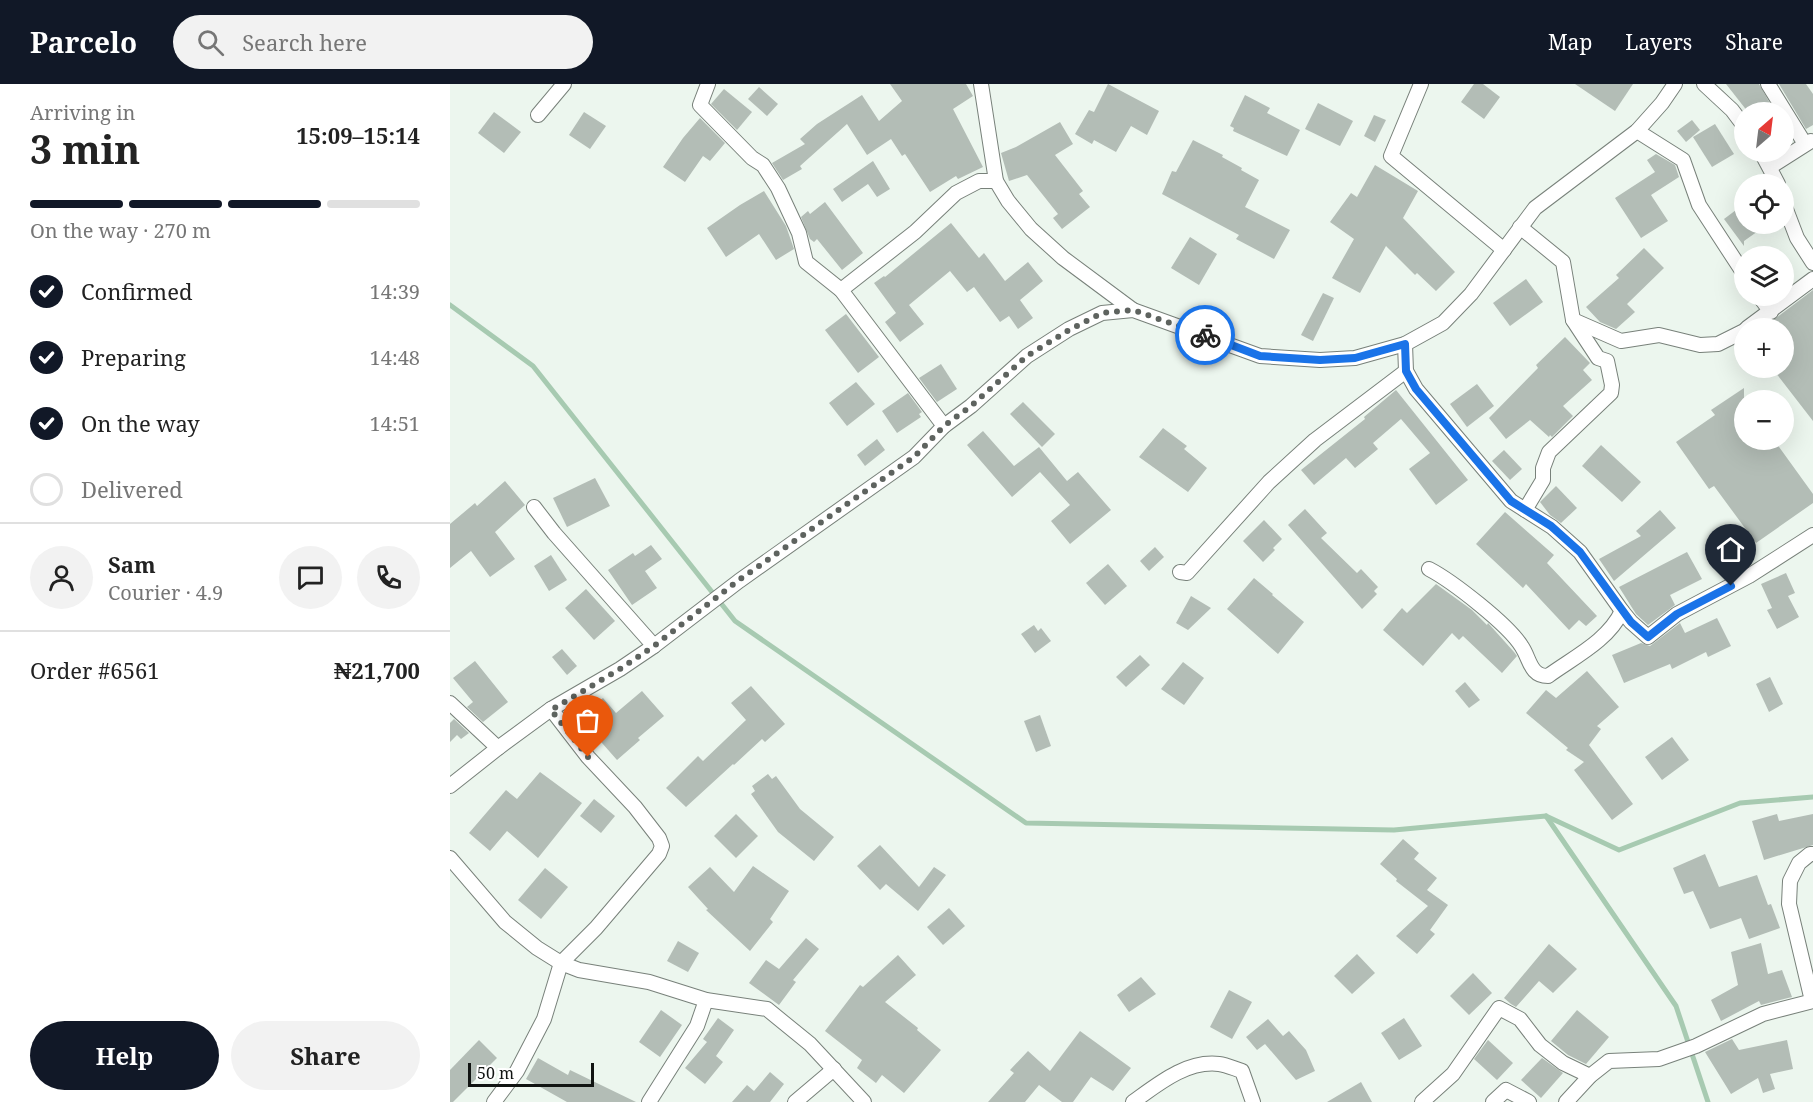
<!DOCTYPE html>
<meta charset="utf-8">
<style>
body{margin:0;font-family:"Noto Serif",serif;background:#f2f2f2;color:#222;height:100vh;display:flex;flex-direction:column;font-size:22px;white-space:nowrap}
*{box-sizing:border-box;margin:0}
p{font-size:20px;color:#767676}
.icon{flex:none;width:33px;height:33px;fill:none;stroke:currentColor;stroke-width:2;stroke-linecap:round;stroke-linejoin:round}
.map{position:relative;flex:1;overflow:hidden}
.panel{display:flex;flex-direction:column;background:#fff;width:450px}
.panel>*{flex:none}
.needle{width:39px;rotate:28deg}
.controls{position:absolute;left:1284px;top:18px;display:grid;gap:12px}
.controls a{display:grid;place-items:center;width:60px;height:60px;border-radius:50%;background:#fff;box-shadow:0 6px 24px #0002;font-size:30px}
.scale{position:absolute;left:18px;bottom:15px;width:126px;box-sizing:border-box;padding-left:6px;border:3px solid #111412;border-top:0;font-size:16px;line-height:21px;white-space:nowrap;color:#111412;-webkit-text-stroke:4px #fff;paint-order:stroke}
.pin{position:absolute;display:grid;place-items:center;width:51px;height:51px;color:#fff;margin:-62px -26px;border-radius:50% 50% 50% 0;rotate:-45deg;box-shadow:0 0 6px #0007}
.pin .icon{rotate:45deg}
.courier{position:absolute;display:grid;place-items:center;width:60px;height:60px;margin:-30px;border:4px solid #1a73e8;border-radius:50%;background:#fff;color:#222;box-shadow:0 2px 8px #0007}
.overview em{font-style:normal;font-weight:700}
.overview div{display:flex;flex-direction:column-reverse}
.overview{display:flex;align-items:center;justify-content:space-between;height:102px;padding:0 30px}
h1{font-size:39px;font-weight:700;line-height:45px}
.bar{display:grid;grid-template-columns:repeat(4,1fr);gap:9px 6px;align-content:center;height:72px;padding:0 30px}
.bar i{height:8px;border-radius:4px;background:#e0e0e0}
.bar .current{background:#111827}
.bar p{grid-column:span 4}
.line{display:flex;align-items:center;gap:15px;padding:0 30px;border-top:2px solid #e0e0e0}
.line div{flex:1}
.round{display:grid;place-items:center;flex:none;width:63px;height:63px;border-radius:32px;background:#f2f2f2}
ol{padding:0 30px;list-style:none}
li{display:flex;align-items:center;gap:18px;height:66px}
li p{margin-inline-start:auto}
li .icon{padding:6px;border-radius:50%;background:#111827;color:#fff;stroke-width:4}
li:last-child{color:#767676}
li i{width:33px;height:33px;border:3px solid #e0e0e0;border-radius:50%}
.button{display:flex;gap:12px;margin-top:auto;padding:12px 30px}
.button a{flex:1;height:69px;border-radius:36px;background:#111827;color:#fff;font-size:24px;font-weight:700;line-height:69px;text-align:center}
.button a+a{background:#f2f2f2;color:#222}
header{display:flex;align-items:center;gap:36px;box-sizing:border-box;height:84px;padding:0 30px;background:#111827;color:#fff}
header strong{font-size:28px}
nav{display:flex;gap:33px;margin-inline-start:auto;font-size:21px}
.search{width:420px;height:54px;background:#f2f2f2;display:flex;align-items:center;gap:15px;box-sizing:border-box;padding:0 21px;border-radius:33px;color:#767676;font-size:22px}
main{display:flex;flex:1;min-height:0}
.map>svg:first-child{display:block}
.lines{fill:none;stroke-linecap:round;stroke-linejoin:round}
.stream{stroke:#a7cab1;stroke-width:5}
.building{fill:#b3bdb6}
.minor-casing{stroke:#78817a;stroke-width:16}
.minor{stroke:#fff;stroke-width:14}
.done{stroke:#5e635f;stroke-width:6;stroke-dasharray:0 10.8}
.route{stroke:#1a73e8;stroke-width:8}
</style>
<header>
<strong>Parcelo</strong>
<div class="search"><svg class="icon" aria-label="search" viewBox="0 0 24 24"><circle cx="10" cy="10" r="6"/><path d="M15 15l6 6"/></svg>Search here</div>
<nav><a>Map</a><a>Layers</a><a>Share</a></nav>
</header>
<main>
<section class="panel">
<div class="overview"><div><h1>3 min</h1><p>Arriving in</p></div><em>15:09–15:14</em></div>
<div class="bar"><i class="current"></i><i class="current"></i><i class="current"></i><i></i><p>On the way · 270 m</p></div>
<ol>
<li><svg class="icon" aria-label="check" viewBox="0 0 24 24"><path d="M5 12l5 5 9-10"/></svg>Confirmed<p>14:39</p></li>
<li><svg class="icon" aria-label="check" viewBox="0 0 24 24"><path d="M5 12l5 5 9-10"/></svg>Preparing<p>14:48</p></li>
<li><svg class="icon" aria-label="check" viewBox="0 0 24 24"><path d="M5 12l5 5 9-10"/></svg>On the way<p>14:51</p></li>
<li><i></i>Delivered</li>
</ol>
<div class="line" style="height:108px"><a class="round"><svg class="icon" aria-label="person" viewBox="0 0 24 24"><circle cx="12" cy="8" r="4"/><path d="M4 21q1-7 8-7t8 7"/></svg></a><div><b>Sam</b><p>Courier · 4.9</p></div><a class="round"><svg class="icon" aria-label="chat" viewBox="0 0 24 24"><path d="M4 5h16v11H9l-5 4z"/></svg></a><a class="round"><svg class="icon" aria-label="phone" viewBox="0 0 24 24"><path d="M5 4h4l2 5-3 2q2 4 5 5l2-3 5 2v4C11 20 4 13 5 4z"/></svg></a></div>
<div class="line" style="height:78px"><div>Order #6561</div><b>₦21,700</b></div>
<div class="button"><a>Help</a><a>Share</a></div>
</section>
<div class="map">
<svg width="1363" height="1018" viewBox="0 0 1363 1018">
<rect width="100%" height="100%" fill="#ecf6ee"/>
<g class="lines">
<!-- stream -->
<g class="stream">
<polyline points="0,221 83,282 285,537 576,739 944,746 1096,732 1169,766 1290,719 1363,713"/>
<polyline points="1096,732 1226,922 1258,1018"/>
</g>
</g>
<!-- building -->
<g class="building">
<polygon points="440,0 516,0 523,12 503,25 533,83 508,95 506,92 480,108 455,70 452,72 441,55 417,71 397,40 350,82 352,85 333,96 322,79 355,60 350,55 367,40 412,11 429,37 452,17"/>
<polygon points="658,0 709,27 697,51 681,42 666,68 644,56 642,60 625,50 639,26 644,28"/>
<polygon points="1024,0 1033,0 1050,13 1034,35 1011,18"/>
<polygon points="1125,0 1183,0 1165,27"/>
<polygon points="1276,0 1309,0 1325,28 1298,28"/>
<polygon points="1329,0 1356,0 1363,10 1363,41 1356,45"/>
<polygon points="309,3 328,20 317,32 298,15"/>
<polygon points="274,5 302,28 287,46 261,20"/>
<polygon points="795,11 820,24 817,29 850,46 837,72 783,47 784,44 780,42"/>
<polygon points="868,19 903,37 890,62 855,45"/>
<polygon points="44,28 71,48 54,69 28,49"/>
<polygon points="134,28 156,42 140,65 119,51"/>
<polygon points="924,31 936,36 925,58 914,52"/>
<polygon points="250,34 275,59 260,77 253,72 235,98 213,83 233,54"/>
<polygon points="1242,36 1250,46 1236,58 1227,47"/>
<polygon points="610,38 623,60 605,71 633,107 629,110 640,123 612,145 603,134 608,130 577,91 559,97 551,69 566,63"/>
<polygon points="1265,40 1284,70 1262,83 1243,53"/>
<polygon points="743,56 773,71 772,73 792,84 791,86 809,96 795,123 840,146 824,175 786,155 789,151 712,110 722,87 726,88"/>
<polygon points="1206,70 1225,81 1229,93 1201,111 1218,137 1191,154 1165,114 1205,88 1197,76"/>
<polygon points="423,77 440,105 427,113 418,100 392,118 383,105"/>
<polygon points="925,81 968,107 953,134 1005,188 986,207 967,189 965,191 936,162 910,209 882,194 904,155 880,138 901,109 907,113"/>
<polygon points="314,107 336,142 344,165 326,176 309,150 276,173 257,144 290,121"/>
<polygon points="375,118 413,169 392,186 367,155 364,158 360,155 351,133 358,127 360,130"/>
<polygon points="1294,120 1294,140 1318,140 1294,157 1294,162 1274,135"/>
<polygon points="501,139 529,174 534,169 555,197 578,178 593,197 570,216 583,234 568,245 559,232 550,238 524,203 517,208 500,187 459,221 474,240 450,258 435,238 446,229 424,199 434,192 435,193"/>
<polygon points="740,153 767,170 749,201 721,184"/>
<polygon points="1194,164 1214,184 1177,220 1185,228 1166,245 1150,238 1136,223 1169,194 1166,191"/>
<polygon points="1076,195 1093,218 1060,242 1043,219"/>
<polygon points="1363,206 1363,337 1322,284 1334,284 1334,244 1313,244"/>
<polygon points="873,209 884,214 863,257 851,251"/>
<polygon points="396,230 429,273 408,289 375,246"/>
<polygon points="1115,253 1140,279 1133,286 1142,296 1113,322 1123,332 1102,353 1100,351 1099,353 1080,336 1056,355 1039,334 1088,284 1086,281"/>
<polygon points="491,280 507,305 487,318 469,294"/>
<polygon points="406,298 425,320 397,342 379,319"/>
<polygon points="1027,300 1044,322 1017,343 1000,320"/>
<polygon points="1294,304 1294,356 1324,356 1363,410 1363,419 1306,459 1264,402 1259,405 1226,358 1265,331 1261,326"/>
<polygon points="946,306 1018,396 986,421 959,385 980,369 951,335 923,359 928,365 905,384 896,374 864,401 851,386 915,335 914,333"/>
<polygon points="458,309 472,328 469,330 471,333 447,349 432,327"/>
<polygon points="573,318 605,350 592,363 560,330"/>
<polygon points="713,344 737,362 734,365 757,384 738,408 689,373"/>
<polygon points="533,347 564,382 589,363 617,397 628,388 661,426 620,460 601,437 620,421 590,388 562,413 517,361"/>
<polygon points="427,355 435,366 415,382 407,371"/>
<polygon points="1151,361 1191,398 1172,418 1132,382"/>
<polygon points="1054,366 1072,385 1060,396 1042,377"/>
<polygon points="145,394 160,422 117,443 103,414"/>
<polygon points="55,397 75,421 45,448 65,475 40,493 21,467 0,484 0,440 25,419 27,422"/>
<polygon points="1106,402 1127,424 1111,439 1100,431 1090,418"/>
<polygon points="855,425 877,449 871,454 907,489 911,485 928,503 924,507 927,510 912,525 838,441"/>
<polygon points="1210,426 1226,444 1164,497 1149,475 1191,452 1186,447"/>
<polygon points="1055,428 1104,471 1097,479 1147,532 1136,542 1129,536 1119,546 1076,500 1073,504 1026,460"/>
<polygon points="814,436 832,455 823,464 825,466 813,478 793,457"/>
<polygon points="201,461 212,475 195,487 207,504 182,521 158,486 183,469 185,472"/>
<polygon points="705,463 714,473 699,487 690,477"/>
<polygon points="1237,468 1252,495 1220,511 1225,521 1198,541 1186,530 1169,503"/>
<polygon points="101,471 117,496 99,507 84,482"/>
<polygon points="658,480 677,502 655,521 636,499"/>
<polygon points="1336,489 1345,509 1338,512 1349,533 1327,545 1317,526 1322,524 1311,500"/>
<polygon points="804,494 823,510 822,511 854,538 828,570 777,525"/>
<polygon points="986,500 1022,526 1037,541 1038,539 1064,568 1067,572 1052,589 1013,552 1009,556 1002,549 973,582 933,546 952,524 957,529"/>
<polygon points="136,505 165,537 144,556 115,524"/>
<polygon points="741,512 761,524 738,546 726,539"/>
<polygon points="1267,534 1281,562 1258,573 1256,568 1222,585 1220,580 1174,599 1162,571 1191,559 1200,562 1230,539 1235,549"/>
<polygon points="584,541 588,547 591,544 601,557 585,569 571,550"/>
<polygon points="112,565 127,582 117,591 102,573"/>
<polygon points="690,571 700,581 676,603 666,593"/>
<polygon points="25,577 58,618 33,638 17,623 23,618 3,594"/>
<polygon points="733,578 754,594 734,621 711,605"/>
<polygon points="1137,587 1169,623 1147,642 1151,645 1139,661 1183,720 1162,736 1124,686 1134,678 1116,666 1118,664 1076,629 1096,606 1106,614"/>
<polygon points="1320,593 1333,620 1319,628 1306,600"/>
<polygon points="1015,598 1030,616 1019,624 1005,607"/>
<polygon points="301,602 335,640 315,658 312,655 284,681 283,680 236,723 216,704 248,672 253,677 296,636 281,619"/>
<polygon points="192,607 214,632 188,654 190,656 167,676 130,634 153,614 166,629"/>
<polygon points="590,631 601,662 586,668 574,637"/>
<polygon points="4,635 19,649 11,655 7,651 0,658 0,639"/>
<polygon points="1222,653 1239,676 1212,696 1195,673"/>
<polygon points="90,688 132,719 88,774 57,747 40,767 19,749 56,706 67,715"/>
<polygon points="318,690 322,695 326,692 350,725 384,753 364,777 328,748 301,710 305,707 302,702"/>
<polygon points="144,715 165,732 151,749 130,732"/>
<polygon points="286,730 308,752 286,774 264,752"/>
<polygon points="1327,730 1329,737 1363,730 1363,761 1314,776 1302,737"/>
<polygon points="953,755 969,769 964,775 987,794 977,806 998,821 980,846 985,850 967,870 946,852 978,822 946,797 947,795 930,780"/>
<polygon points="430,761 469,803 484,783 496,791 468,827 436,800 430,806 407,782"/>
<polygon points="1255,770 1269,803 1307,791 1318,821 1321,820 1330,844 1299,855 1291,834 1260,845 1243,807 1234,810 1223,784"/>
<polygon points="303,782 339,807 320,835 323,838 300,867 256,826 258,825 238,803 260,783 284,808"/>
<polygon points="95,784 118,803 91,835 68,816"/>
<polygon points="499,824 515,842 493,861 477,843"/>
<polygon points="356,854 369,865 343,896 346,898 329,921 299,899 316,876 329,885"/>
<polygon points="228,857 249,869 238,888 217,877"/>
<polygon points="1311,859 1318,890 1332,886 1342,913 1311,921 1309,917 1271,937 1261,916 1288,901 1281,868"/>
<polygon points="1099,860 1127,885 1103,909 1089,897 1066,923 1061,920 1054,914"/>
<polygon points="907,870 925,889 902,910 884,892"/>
<polygon points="448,871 466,891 435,918 468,944 467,946 491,966 454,1009 432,991 426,999 407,984 412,976 375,947 410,901 413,903"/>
<polygon points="1023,889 1042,909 1019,931 1000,912"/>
<polygon points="691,893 706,910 679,928 667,911"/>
<polygon points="779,906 802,918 782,955 760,943"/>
<polygon points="211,926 232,941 210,973 189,958"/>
<polygon points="1127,926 1159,953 1136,980 1118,971 1101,957"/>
<polygon points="268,934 284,946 266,972 273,978 255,1000 235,984 257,958 253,955"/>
<polygon points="954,934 972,962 949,976 931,949"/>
<polygon points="818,935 833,952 839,947 856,966 865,987 846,996 815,960 807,966 796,953"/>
<polygon points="630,947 681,984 663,1007 641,993 623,1018 612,1018 589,1001 575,1018 538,1018 564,989 560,986 578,967 600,987"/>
<polygon points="1282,955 1289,966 1337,956 1343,985 1320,990 1325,1005 1313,1009 1308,994 1281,1010 1255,968"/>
<polygon points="29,956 47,974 3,1018 0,1018 0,986"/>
<polygon points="1038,956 1063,979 1047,996 1024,975"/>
<polygon points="88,974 118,991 120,986 186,1018 117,1018 76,995"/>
<polygon points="1092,974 1113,989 1091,1014 1071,996"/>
<polygon points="320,988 334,1000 320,1018 282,1018 297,1001 304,1007"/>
<polygon points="911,998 922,1018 877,1018"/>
</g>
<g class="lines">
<defs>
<g id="minor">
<polyline points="258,0 250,21 302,74 313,81 328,104 349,149 356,178 391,206 494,342"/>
<polyline points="531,0 546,97 558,117 581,145 613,174 683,226"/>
<polyline points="971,0 941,72 1054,166"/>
<polyline points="1254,0 1282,26 1294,42"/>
<polyline points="1318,0 1355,60"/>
<polyline points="88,31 114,0"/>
<polyline points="1187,47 1233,76 1249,121 1294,190"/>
<polyline points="1311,68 1328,100"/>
<polyline points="1320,83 1361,57"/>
<polyline points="1334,120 1347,154 1363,179"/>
<polyline points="1070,143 1113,178 1123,236 1148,274 1157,277 1162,301 1161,309 1099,368 1093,384 1093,396 1075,426"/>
<polyline points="391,206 465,148 506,109 529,97 546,97"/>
<polyline points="1309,212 1321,228"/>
<polyline points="1123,236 1171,257 1209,251 1250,261 1268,260 1294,247"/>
<polyline points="1297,244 1363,195"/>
<polyline points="955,260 956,287 966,305 1061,417 1102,443 1130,468 1172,527"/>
<polyline points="84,423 104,449 204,562"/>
<path d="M979 485C1002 497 1059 541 1072 563 1080 575 1080 592 1098 592 1124 573 1158 557 1172 527L1181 538 1198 553 1227 530 1299 492 1363 451"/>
<polyline points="730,488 737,489 819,398 865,356 956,287"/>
<polyline points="0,619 48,664"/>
<polyline points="0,702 48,664 101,625 170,585 204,562 289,497 464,373 494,342 521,322 577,272 619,245 652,229 683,226 810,272 870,276 905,274 955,260 993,239 1021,210 1085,124 1187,47 1212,19 1225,0"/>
<polyline points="0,774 55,838 87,864 111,879 129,886 199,898 256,916 317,925 360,960 414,1018"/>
<polyline points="1362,917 1339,820 1340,797 1349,779 1360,770 1363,770"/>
<polyline points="44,1018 67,987 94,935 111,879 146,844 209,770 212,762 209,754 185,723 138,673 101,625"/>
<polyline points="199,1018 247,942 256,916"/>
<polyline points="345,1018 384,985"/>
<path d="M683 1018C708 1000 737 976 769 980 777 981 785 985 792 987L803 1018"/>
<polyline points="972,1018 1003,990 1049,924 1070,935 1090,961 1113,979 1140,992"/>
<polyline points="1043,1018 1056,1006 1079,1018"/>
<polyline points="1116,1018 1140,992 1159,977 1209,975 1246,962 1313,930 1363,917"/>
</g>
</defs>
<!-- minor casing -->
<use href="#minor" class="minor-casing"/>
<!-- minor -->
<use href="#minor" class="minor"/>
</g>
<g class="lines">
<!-- done -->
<polyline class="done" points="138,673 101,626 170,585 204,562 289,496 464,373 494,342 521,322 577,272 619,246 652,229 683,226 755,251"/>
<!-- route -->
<polyline class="route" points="755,251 810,272 870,276 905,274 955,260 956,287 966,305 1061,417 1101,442 1130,468 1181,538 1198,553 1227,530 1281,502"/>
</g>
</svg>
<div class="controls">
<a><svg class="needle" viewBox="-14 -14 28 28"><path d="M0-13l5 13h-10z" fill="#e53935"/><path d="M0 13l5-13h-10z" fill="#767676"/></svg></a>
<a><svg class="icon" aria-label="locate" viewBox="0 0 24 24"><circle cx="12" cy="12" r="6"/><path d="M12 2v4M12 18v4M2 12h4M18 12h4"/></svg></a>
<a><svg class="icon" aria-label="layers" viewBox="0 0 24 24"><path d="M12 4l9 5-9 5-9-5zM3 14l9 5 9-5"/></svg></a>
<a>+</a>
<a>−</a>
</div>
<div class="scale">50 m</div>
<div class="pin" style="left:138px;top:673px;background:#ea580c"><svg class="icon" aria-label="bag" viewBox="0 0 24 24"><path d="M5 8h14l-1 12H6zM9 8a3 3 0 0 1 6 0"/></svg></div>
<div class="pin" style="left:1281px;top:502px;background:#1f2937"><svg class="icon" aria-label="home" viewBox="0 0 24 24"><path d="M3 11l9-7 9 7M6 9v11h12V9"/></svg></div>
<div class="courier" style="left:755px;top:251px"><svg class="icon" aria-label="bike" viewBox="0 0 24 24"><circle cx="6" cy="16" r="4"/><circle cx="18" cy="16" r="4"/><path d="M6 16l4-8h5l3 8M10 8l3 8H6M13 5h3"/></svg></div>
</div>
</main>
